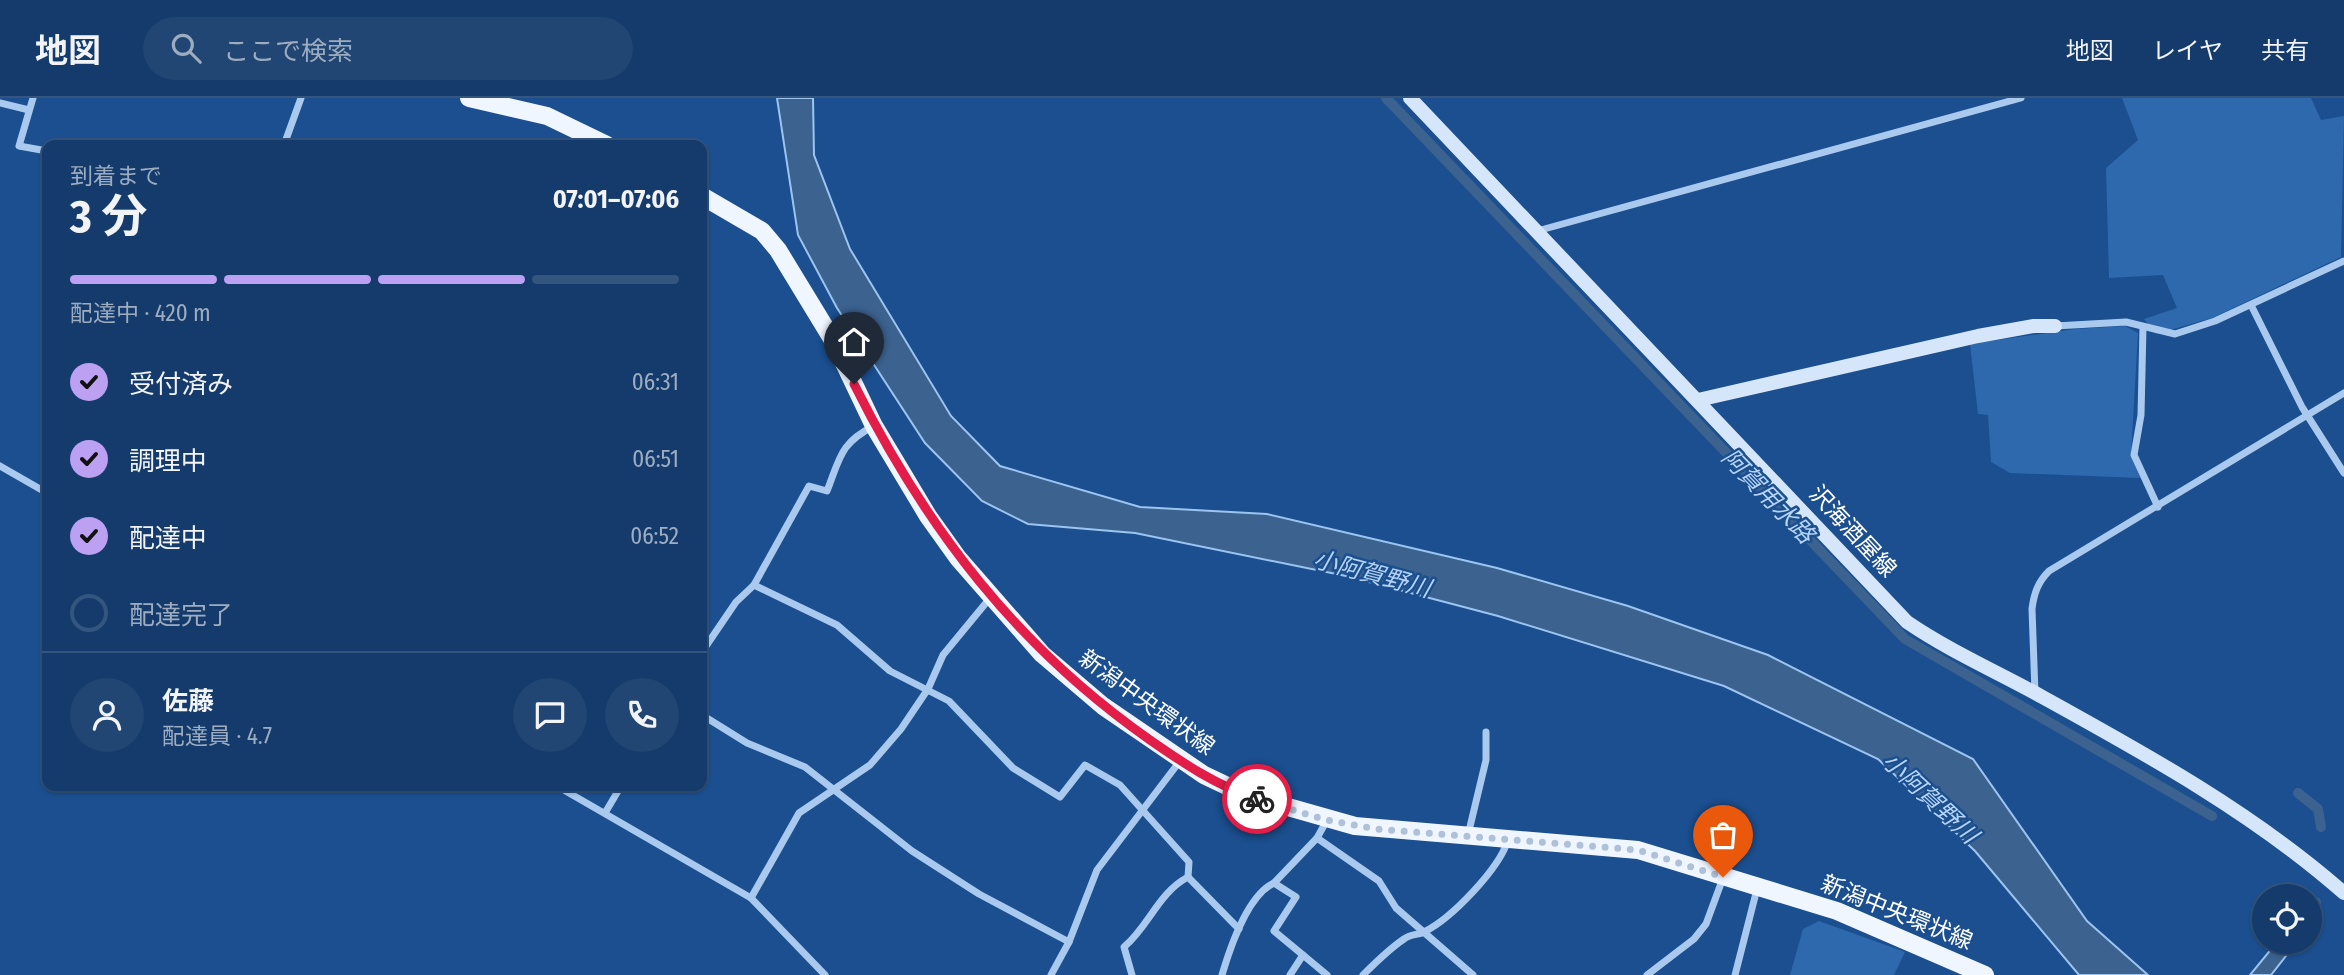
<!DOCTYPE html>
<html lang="ja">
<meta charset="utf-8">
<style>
body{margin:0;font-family:"Fira Sans Condensed","Noto Sans JP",sans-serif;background:#214673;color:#f1f3f6;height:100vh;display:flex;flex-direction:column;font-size:26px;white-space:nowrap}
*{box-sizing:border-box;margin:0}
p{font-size:23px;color:#9dadc1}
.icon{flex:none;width:38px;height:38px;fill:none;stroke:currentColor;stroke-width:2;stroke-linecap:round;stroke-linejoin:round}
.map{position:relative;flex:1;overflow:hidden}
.sheet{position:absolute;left:42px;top:42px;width:665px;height:651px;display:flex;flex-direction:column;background:#143b6b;border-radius:14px;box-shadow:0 2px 5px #0004,0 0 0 2px #33557e}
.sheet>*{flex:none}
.tools{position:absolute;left:2252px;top:786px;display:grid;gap:14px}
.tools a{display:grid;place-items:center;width:70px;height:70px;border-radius:50%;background:#143b6b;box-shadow:0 2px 5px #0004,0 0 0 2px #33557e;font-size:35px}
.pin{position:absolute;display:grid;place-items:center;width:60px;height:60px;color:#fff;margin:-72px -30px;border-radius:50% 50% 50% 0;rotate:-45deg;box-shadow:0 0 7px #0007}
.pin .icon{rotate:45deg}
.courier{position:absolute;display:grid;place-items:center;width:70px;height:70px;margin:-35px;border:5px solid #e11d48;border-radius:50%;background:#fff;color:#222;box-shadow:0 2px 9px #0007}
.head em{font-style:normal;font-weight:700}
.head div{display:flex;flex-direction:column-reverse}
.head{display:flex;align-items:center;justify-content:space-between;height:119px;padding:0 28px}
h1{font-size:46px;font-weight:700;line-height:52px}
.bar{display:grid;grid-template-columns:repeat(4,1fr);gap:10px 7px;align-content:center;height:84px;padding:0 28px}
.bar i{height:9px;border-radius:5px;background:#33557e}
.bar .on{background:#bca0f2}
.bar p{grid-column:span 4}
.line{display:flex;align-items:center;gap:18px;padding:0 28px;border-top:2px solid #33557e}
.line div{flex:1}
.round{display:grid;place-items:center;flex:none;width:74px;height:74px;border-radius:37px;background:#214673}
ol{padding:0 28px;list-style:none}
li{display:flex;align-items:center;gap:21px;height:77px}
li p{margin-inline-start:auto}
li .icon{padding:7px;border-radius:50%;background:#bca0f2;color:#111;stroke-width:4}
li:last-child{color:#9dadc1}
li i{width:38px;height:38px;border:4px solid #33557e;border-radius:50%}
header{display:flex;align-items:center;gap:42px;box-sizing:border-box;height:98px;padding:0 35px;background:#143b6b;border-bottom:2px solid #33557e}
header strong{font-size:33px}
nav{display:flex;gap:38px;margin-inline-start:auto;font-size:24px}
.search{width:490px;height:63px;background:#214673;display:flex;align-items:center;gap:18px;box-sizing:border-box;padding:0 24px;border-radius:38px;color:#9dadc1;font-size:26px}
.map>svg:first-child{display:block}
.green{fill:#2e69ad}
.water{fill:#3c6290;stroke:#9cc4f0;stroke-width:2}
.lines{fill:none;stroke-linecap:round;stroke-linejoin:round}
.canal{stroke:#3c6290;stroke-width:10}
.street{stroke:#a9c9ee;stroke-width:7}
.secondary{stroke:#d6e6fa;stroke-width:14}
.primary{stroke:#f0f6ff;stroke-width:18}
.done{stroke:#afc1d8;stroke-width:7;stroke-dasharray:0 12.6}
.route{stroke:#e11d48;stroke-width:9}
.labels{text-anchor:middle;stroke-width:5;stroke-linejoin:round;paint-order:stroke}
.street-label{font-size:23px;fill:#fff;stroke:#1b4f8f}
.water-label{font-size:24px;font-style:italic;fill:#b5d3f5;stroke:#1b4f8f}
</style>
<header>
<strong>地図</strong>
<div class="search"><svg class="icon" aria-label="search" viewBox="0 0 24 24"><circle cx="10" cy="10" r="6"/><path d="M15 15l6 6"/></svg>ここで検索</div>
<nav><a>地図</a><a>レイヤ</a><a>共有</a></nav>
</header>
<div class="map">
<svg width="2344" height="877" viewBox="0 0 2344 877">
<rect width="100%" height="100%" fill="#1b4f8f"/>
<!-- green -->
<g class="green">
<polygon points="2122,0 2311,0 2321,22 2344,18 2341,159 2212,220 2156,236 2144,221 2177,210 2163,177 2109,180 2106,70 2138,42"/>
<polygon points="2125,228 2138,235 2131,357 2140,380 2010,375 1991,364 1988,317 1978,316 1970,246 2075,231"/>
<polygon points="1819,823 1905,854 1894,877 1790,877 1803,831"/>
</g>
<!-- water -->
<g class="water">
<polygon points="777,0 813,0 814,57 850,151 951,318 1000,368 1140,409 1267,416 1497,470 1628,508 1768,557 1973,661 2087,823 2148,877 2079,877 1975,753 1878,661 1724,588 1498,518 1346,478 1135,435 1028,426 982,403 925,345 837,210 798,137"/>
<polygon points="2277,844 2297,844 2271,877 2250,877"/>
</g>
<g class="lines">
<!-- canal -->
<g class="canal">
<polyline points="1386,0 1905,541 2212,718"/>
<polyline points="2298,695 2318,711 2321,729"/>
<polyline points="2310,812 2316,804"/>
</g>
<!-- street -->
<g class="street">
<polyline points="33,0 19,48 47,53"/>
<polyline points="0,5 29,12"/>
<polyline points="284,47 301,0"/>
<polyline points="1537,133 2021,0"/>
<polyline points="2251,207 2302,309 2344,375"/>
<polyline points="2055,228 2126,224 2175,236 2215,223 2344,163"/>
<polyline points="2143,229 2141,317 2134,357 2158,409"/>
<polyline points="0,368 47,395"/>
<polyline points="754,487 837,527 890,573 949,603 1013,670 1060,699 1085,667 1120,687 1189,764 1188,779"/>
<path d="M702 554 736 504 754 487 809 388 827 393C840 360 840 345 874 328"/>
<path d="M2035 595 2032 511C2034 495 2038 484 2049 473L2344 295"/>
<polyline points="702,617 747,645 805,669 912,753 979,796 1069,844"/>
<polyline points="557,688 751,800 825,877"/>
<polyline points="605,715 621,688"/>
<polyline points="1468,737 1486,662 1486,634"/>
<polyline points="1317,740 1379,783 1396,810 1473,877"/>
<polyline points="1188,779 1239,831"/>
<polyline points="1274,785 1296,799 1274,833 1327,877"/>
<polyline points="751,800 799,715 870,667 901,631 928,591 943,557 990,500"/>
<polyline points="1051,877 1069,844 1097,772 1180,663"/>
<path d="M1132 877 1124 849C1149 828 1158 795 1188 779"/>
<path d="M1222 877C1230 850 1248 797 1274 785L1317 740 1327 722"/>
<polyline points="1290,877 1303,857"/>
<path d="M1363 877C1376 864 1389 851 1404 841 1410 836 1418 837 1424 834 1452 820 1499 771 1508 742"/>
<polyline points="1647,877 1694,841 1706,826 1723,780"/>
<polyline points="1735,877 1757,791"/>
</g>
<!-- secondary -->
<g class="secondary">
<path d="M1410 0 1907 524C1948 552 1993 572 2037 596 2144 655 2252 714 2344 795"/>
<polyline points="1698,302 1978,238 2034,228 2055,228"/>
</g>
<!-- primary -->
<g class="primary">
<polyline points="469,0 547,18 607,47"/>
<polyline points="702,98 762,133 778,152 834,244 874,328 928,418 958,460 1042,556 1103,608 1204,677 1246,697 1355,728 1638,752 1837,813 1985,877"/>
</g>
</g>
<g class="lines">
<!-- done -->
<polyline class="done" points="1257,701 1326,722 1376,731 1638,752 1723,779"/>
<!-- route -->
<path class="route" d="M854 286C926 430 1017 549 1150 642 1183 665 1217 688 1257 701"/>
</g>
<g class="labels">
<!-- street labels -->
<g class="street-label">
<text transform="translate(1853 433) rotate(47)" y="8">沢海酒屋線</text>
<text transform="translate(1147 604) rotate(36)" y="8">新潟中央環状線</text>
<text transform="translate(1897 814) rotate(22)" y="8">新潟中央環状線</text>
</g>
<!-- water labels -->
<g class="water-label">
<text transform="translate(1768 398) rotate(46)" y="8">阿賀用水路</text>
<text transform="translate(1372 476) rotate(15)" y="8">小阿賀野川</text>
<text transform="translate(1930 700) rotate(43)" y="8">小阿賀野川</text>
</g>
</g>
</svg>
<div class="tools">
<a><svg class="icon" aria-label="locate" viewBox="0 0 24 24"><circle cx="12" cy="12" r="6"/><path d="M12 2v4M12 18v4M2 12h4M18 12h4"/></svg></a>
</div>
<div class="pin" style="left:1723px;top:779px;background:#ea580c"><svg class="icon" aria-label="bag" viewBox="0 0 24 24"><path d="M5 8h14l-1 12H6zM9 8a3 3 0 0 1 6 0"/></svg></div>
<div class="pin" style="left:854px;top:286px;background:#1f2937"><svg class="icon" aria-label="home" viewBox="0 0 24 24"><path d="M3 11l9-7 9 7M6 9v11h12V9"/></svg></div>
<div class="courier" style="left:1257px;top:701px"><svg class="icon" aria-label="bike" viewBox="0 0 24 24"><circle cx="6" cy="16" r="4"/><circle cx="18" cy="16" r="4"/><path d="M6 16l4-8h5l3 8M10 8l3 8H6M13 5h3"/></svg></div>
<section class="sheet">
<div class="head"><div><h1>3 分</h1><p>到着まで</p></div><em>07:01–07:06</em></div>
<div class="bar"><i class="on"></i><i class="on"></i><i class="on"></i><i></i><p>配達中 · 420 m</p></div>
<ol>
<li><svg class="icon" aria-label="check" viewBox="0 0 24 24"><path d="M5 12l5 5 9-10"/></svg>受付済み<p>06:31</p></li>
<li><svg class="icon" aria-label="check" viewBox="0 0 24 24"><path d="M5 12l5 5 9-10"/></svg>調理中<p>06:51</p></li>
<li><svg class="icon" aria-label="check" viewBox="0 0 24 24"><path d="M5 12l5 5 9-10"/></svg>配達中<p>06:52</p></li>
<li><i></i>配達完了</li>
</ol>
<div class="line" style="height:126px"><a class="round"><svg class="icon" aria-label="person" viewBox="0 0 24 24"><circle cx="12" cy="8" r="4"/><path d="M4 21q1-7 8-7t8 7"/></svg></a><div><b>佐藤</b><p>配達員 · 4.7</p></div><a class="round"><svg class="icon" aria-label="chat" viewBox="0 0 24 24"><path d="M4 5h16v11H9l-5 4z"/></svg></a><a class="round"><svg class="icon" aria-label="phone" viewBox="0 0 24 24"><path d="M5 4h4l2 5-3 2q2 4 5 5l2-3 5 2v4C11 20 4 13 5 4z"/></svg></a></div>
</section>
</div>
